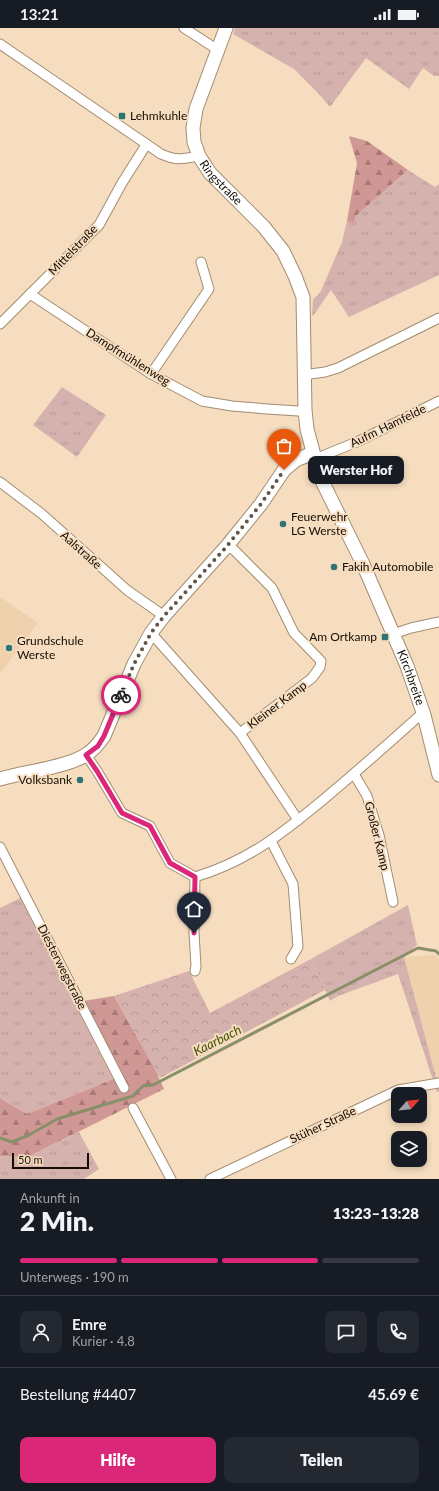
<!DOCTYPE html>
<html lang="de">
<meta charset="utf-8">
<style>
body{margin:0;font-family:Lato,sans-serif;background:#242831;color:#f1f3f6;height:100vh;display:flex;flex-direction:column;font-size:15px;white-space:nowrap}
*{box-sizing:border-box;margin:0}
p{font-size:13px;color:#9ea1a6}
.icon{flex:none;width:22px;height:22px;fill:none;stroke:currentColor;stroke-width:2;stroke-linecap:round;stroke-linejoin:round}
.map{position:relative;height:1151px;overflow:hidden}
.panel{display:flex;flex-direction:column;background:#171b24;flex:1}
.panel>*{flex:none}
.needle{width:26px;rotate:63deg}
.buttons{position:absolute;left:391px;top:1059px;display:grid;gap:8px}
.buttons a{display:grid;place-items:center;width:36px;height:36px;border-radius:8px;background:#171b24;box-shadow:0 2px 6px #0003;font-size:20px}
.scale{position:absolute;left:12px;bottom:10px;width:77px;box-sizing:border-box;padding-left:4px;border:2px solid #150d04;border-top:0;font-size:11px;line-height:14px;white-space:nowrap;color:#150d04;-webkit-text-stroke:3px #f6ddbf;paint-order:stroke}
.pin{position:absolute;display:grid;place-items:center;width:34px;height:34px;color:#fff;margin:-41px -17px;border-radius:50% 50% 50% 0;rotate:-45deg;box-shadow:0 0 4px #0007}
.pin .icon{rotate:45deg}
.courier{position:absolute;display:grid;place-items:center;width:40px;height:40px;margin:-20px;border:3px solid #db2777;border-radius:50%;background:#fff;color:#222;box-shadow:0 1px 5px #0007}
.bubble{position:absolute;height:28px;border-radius:8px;background:#171b24;box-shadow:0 2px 6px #0003;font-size:13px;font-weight:800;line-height:28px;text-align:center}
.head em{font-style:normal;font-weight:800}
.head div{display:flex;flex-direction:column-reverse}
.head{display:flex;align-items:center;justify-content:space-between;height:68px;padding:0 20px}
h1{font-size:26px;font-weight:800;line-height:30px}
.bar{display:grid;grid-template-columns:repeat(4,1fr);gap:6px 4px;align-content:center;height:48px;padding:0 20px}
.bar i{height:5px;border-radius:3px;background:#363941}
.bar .active{background:#db2777}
.bar p{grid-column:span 4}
.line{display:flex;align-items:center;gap:10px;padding:0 20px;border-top:1px solid #363941}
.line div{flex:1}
.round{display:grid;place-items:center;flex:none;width:42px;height:42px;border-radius:8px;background:#242831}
.action{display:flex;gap:8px;margin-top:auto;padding:8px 20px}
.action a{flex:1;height:46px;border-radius:8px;background:#db2777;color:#fff;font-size:16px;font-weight:800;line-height:46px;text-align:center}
.action a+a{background:#242831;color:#f1f3f6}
.status{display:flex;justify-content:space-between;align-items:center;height:28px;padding:0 20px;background:#171b24;direction:ltr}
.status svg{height:11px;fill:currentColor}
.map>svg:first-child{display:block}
.built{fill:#f0d1ad}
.grass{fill:url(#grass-tufts)}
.forest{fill:url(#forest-firs)}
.park{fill:url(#park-crowns)}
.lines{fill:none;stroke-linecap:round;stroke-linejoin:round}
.stream{stroke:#898f6a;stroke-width:3}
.street-casing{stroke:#a38c70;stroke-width:11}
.secondary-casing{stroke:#a38c70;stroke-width:15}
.street{stroke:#fff;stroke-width:9}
.secondary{stroke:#fff;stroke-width:13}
.done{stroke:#645645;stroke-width:4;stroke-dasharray:0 7.2}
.route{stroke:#db2777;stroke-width:5}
.poi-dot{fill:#2c7573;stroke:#f6ddbf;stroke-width:1.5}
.labels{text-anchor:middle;stroke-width:4;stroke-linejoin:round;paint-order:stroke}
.poi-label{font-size:12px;fill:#150d04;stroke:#f6ddbf;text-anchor:start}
.street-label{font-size:12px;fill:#150d04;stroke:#f6ddbf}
.water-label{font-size:13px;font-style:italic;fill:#445100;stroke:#f6ddbf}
</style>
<div class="status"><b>13:21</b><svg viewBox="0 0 49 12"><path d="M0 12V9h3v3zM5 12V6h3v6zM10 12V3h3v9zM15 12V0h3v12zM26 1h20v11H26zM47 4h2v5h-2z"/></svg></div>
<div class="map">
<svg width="439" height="1151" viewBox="0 0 439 1151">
<defs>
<pattern id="grass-tufts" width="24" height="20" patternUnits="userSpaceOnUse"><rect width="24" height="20" fill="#d6b2af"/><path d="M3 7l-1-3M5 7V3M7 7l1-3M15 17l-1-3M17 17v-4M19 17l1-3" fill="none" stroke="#b79895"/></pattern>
<pattern id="forest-firs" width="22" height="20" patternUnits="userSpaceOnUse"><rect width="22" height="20" fill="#d09894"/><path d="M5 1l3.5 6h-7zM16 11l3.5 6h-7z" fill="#a87a77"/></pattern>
<pattern id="park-crowns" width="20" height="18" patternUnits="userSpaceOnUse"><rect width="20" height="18" fill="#d6b2af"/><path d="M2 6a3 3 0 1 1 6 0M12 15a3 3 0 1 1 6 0" fill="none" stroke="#b79895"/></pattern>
</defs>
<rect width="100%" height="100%" fill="#f6ddbf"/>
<!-- built -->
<g class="built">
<polygon points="0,569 38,595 0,646"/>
<polygon points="434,927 439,931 439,1053 437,1053 404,929"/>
</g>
<!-- grass -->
<g class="grass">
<polygon points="235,0 439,0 439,48 434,48 423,40 409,61 366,30 330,79 319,66 294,41 233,6"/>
<polygon points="408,142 435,159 439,156 439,247 349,289 331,262 313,288 312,287 313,271 320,265 342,214 347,193 354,195 356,188"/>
<polygon points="62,359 106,387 77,429 33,397"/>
<polygon points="20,870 113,1051 27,1086 0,1070 0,880"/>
<polygon points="408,877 417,917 404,929 437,1053 439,1053 439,1063 437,1064 398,946 338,968 330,973 311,931"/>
<polygon points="79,1104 99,1141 84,1151 0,1151 0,1128 28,1129"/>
</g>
<!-- forest -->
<g class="forest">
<polygon points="349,108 367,113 408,142 356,188 354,195 347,193 357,135"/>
<polygon points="114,968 154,1039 164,1061 28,1129 0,1128 0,1070 27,1086 123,1047 83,973"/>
</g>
<!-- park -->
<polygon class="park" points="311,931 325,962 160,1050 114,968 189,943 210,985"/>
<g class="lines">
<!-- stream -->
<polyline class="stream" points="0,1110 12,1114 29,1107 57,1091 133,1068 143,1058 153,1057 418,920 436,923 439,926"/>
<defs>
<g id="street">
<polyline points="184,0 218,22"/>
<path d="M0 16 161 126C177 133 182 131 199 128"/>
<polyline points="30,266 151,346 202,373 232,378 267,381 298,383 305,382"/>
<polyline points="0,296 99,197 122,155 146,117"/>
<polyline points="151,346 209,261 201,234"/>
<polyline points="303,347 325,344 338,340 439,290"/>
<polyline points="315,431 359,413 439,373"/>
<polyline points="0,454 42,486 127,562 164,588"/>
<polyline points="227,518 234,522 272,560 294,605 321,633 320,639 312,650 240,705"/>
<polyline points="151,605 240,705 298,792"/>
<polyline points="393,606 411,600 439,594"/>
<path d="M86 727 97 743 122 785 150 798 170 835 195 849C248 833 283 805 324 771 356 744 387 717 418 689L424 687"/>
<polyline points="354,746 367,768 379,807 393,874"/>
<polyline points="271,813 293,856 298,919 291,931"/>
<polyline points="0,819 124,1060"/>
<polyline points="195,943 196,938 194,905 195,849"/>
<polyline points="133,1080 171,1151"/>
<polyline points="210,1151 398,1062 439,1055"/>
</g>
<g id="secondary">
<path id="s1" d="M226 0 196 81 193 100 194 114 199 128 210 145 264 199 283 223 295 248 303 269 305 382 307 401 315 431 323 455 363 536 407 638 424 687 439 747"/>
<path d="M0 751C23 744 69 739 87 726 95 721 99 715 104 708L134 636 151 605 164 588 227 518 261 476 284 442 296 432 313 425"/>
</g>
</defs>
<!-- street casing -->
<use href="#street" class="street-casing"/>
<!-- secondary casing -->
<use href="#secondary" class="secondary-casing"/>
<!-- street -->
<use href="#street" class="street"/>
<!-- secondary -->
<use href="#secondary" class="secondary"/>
</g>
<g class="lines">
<!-- done -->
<polyline class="done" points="121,667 134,636 151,605 164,588 227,518 261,476 284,442"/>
<!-- route -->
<polyline class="route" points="121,667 104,708 98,718 86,727 97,743 122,785 150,798 170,835 195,849 194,905"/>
</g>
<!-- markers -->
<g class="poi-dot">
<rect x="118" y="84" width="8" height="8" rx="2"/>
<circle cx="283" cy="496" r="4"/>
<circle cx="334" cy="539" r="4"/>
<rect x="381" y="605" width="8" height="8" rx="2"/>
<circle cx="9" cy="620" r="4"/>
<circle cx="80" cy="752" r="4"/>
</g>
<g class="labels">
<!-- poi labels -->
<g class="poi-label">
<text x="130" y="92">Lehmkuhle</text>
<text x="291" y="493">Feuerwehr<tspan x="291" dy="14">LG Werste</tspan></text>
<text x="342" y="543">Fakih Automobile</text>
<text x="377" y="613" text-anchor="end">Am Ortkamp</text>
<text x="17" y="617">Grundschule<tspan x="17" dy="14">Werste</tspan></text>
<text x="72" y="756" text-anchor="end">Volksbank</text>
</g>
<!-- street labels -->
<g class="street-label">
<text dy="4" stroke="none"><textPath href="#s1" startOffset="169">Ringstraße</textPath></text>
<text transform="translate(73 222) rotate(-46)" y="4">Mittelstraße</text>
<text transform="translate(128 329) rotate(32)" y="4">Dampfmühlenweg</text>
<text transform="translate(388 398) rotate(-26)" y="4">Aufm Hamfelde</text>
<text transform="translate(81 522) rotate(42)" y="4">Aalstraße</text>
<text dy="4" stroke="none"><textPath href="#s1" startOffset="714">Kirchbreite</textPath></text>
<text transform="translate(277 677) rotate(-37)" y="4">Kleiner Kamp</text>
<text transform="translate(377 808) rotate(76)" y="4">Großer Kamp</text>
<text transform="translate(62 939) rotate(63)" y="4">Diesterwegstraße</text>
<text transform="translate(323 1097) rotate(-25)" y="4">Stüher Straße</text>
</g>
<!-- water labels -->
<g class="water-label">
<text transform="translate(217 1012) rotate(-27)" y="5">Kaarbach</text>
</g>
</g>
</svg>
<div class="buttons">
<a><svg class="needle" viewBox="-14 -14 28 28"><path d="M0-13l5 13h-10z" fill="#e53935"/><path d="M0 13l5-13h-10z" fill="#9ea1a6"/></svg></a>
<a><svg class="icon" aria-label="layers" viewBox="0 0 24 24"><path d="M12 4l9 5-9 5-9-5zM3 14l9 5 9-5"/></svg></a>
</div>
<div class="scale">50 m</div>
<div class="pin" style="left:284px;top:442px;background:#ea580c"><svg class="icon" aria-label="bag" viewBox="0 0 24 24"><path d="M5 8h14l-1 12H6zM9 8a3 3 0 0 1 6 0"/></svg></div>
<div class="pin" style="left:194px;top:905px;background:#1f2937"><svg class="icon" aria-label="home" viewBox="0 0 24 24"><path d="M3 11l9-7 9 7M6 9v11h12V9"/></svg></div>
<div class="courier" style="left:121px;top:667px"><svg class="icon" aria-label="bike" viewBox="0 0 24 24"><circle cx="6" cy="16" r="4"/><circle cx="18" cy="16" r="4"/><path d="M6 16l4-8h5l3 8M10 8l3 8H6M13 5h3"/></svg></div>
<div class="bubble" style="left:308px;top:428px;width:96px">Werster Hof</div>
</div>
<section class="panel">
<div class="head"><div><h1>2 Min.</h1><p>Ankunft in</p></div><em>13:23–13:28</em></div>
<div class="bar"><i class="active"></i><i class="active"></i><i class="active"></i><i></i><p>Unterwegs · 190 m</p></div>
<div class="line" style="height:72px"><a class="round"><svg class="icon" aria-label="person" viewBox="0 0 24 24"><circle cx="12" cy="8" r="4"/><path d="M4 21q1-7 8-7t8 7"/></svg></a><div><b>Emre</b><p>Kurier · 4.8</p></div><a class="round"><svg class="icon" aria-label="chat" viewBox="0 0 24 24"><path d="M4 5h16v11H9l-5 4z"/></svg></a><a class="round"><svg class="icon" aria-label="phone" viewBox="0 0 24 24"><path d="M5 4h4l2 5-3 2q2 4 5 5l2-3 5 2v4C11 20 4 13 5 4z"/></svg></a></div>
<div class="line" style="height:52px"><div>Bestellung #4407</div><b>45.69 €</b></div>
<div class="action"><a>Hilfe</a><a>Teilen</a></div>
</section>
